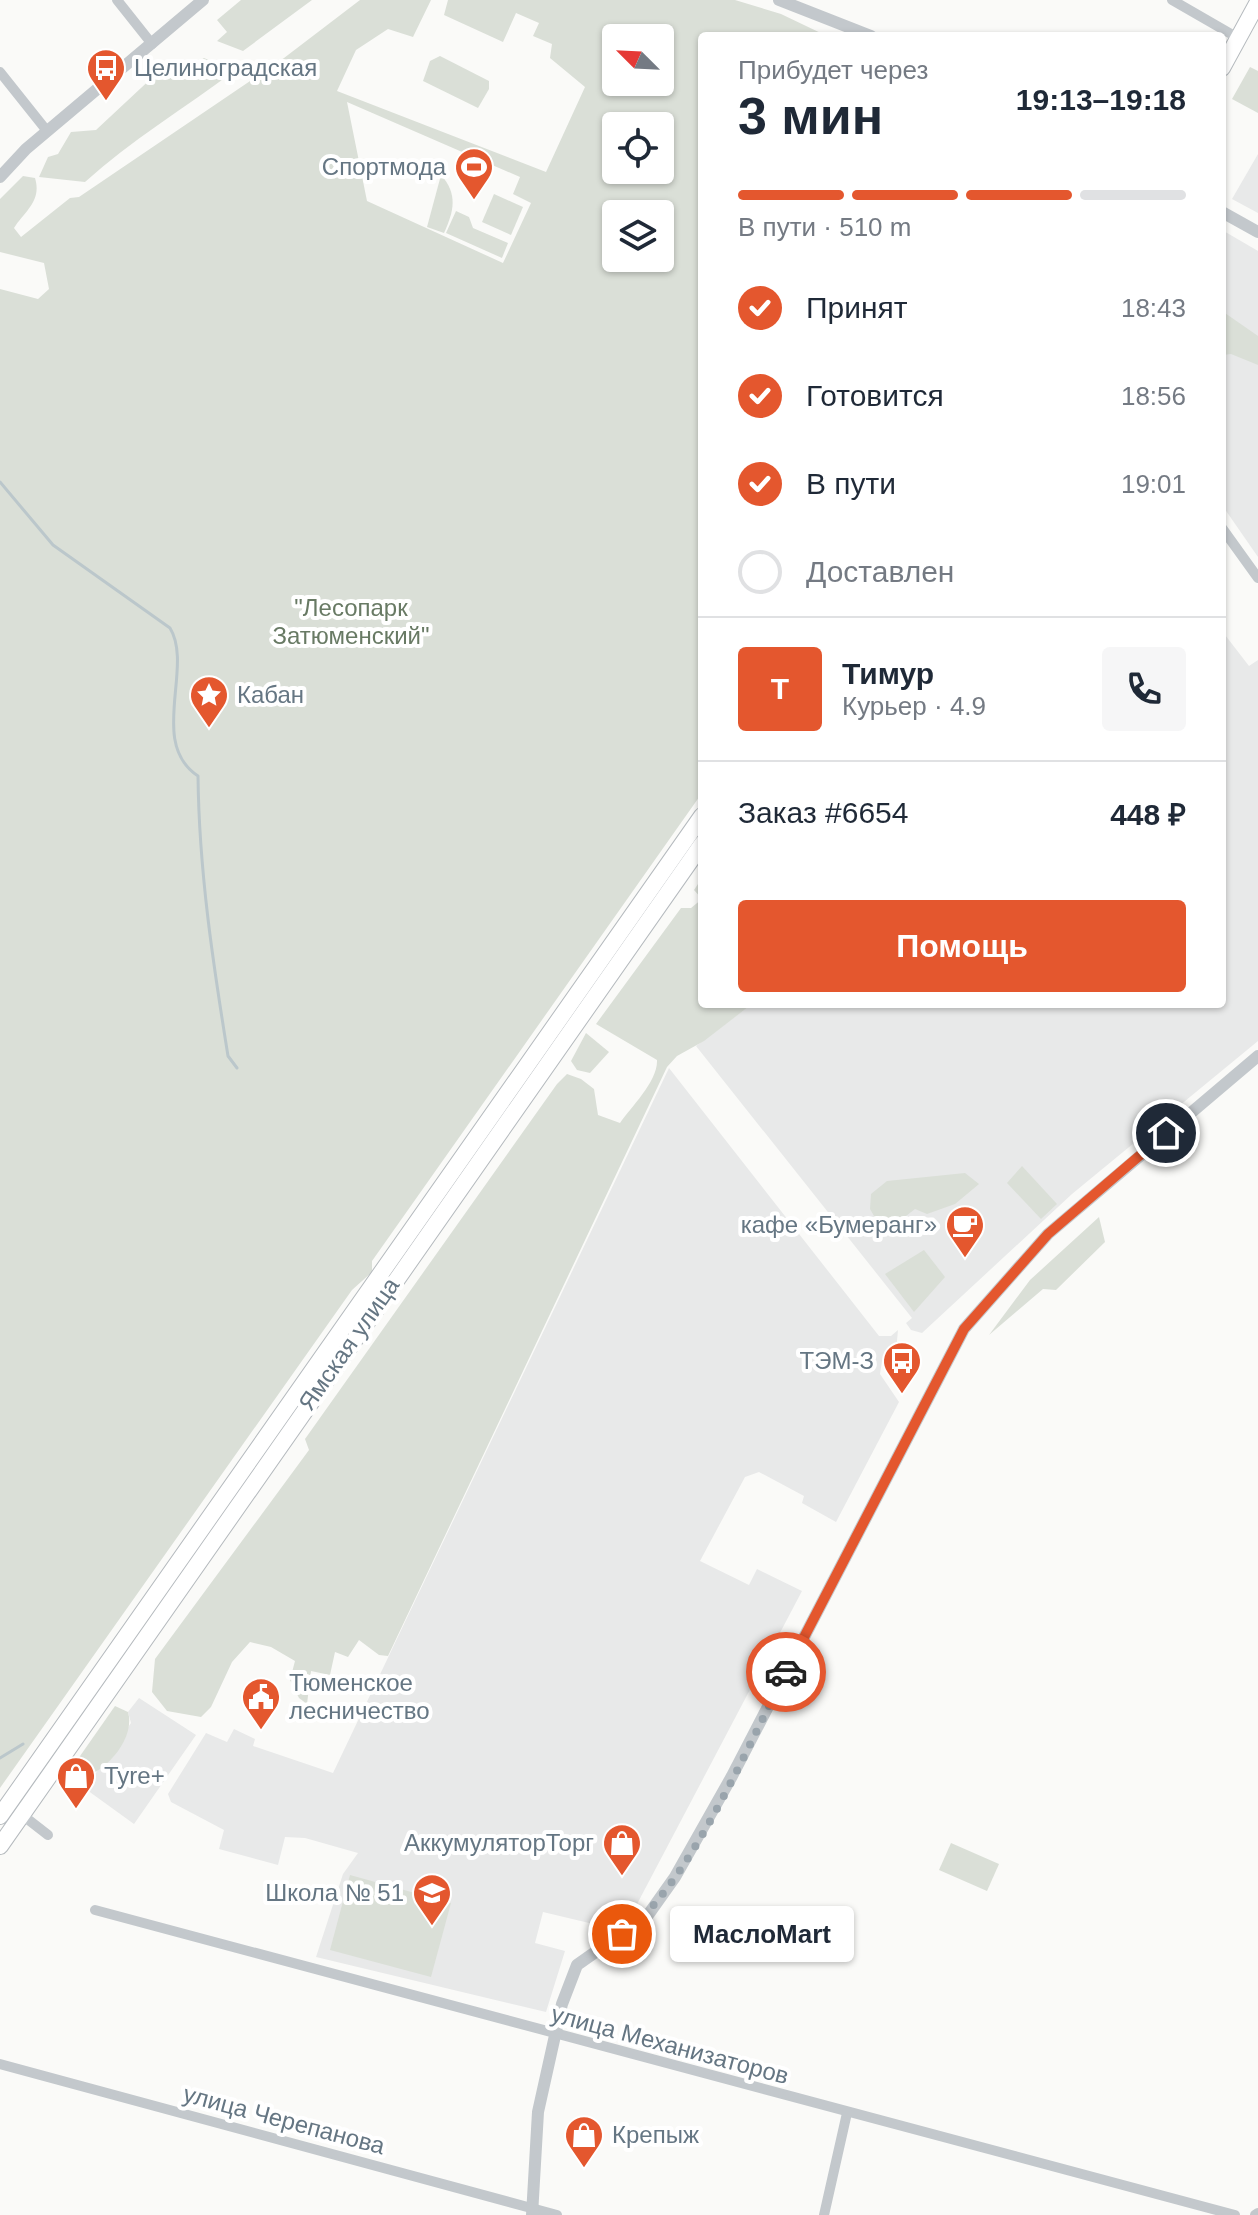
<!DOCTYPE html>
<html lang="ru">
<meta charset="utf-8">
<style>
body{margin:0;font-family:Arial,sans-serif;background:#f6f6f7;color:#1f2937;height:100vh;display:flex;flex-direction:column;font-size:30px;white-space:nowrap}
*{box-sizing:border-box;margin:0}
p{font-size:26px;color:#747a83}
.icon{flex:none;width:44px;height:44px;fill:none;stroke:currentColor;stroke-width:2;stroke-linecap:round;stroke-linejoin:round}
.map{position:relative;flex:1;overflow:hidden}
.sheet{position:absolute;left:698px;top:32px;width:528px;height:976px;display:flex;flex-direction:column;background:#fff;border-radius:8px;box-shadow:0 2px 6px #0004}
.sheet>*{flex:none}
.needle{width:52px;rotate:294deg}
.fabs{position:absolute;left:602px;top:24px;display:grid;gap:16px}
.fabs a{display:grid;place-items:center;width:72px;height:72px;border-radius:8px;background:#fff;box-shadow:0 2px 6px #0004;font-size:40px}
.pin{position:absolute;display:grid;place-items:center;width:68px;height:68px;color:#fff;margin:-34px;border:4px solid #fff;border-radius:50%;box-shadow:0 2px 8px #0007}
.courier{position:absolute;display:grid;place-items:center;width:80px;height:80px;margin:-40px;border:6px solid #e4572e;border-radius:50%;background:#fff;color:#222;box-shadow:0 2px 10px #0007}
.bubble{position:absolute;height:56px;border-radius:8px;background:#fff;box-shadow:0 2px 6px #0004;font-size:26px;font-weight:700;line-height:56px;text-align:center}
.head em{font-style:normal;font-weight:700}
.head div{display:flex;flex-direction:column-reverse}
.head{display:flex;align-items:center;justify-content:space-between;height:136px;padding:0 40px}
h1{font-size:52px;font-weight:700;line-height:60px}
.bar{display:grid;grid-template-columns:repeat(4,1fr);gap:12px 8px;align-content:center;height:96px;padding:0 40px}
.bar i{height:10px;border-radius:6px;background:#e0e1e3}
.bar .current{background:#e4572e}
.bar p{grid-column:span 4}
.line{display:flex;align-items:center;gap:20px;padding:0 40px;border-top:2px solid #e0e1e3}
.line div{flex:1}
.round{display:grid;place-items:center;flex:none;width:84px;height:84px;border-radius:8px;background:#f6f6f7}
ol{padding:0 40px;list-style:none}
li{display:flex;align-items:center;gap:24px;height:88px}
li p{margin-inline-start:auto}
li .icon{padding:8px;border-radius:50%;background:#e4572e;color:#fff;stroke-width:4}
li:last-child{color:#747a83}
li i{width:44px;height:44px;border:4px solid #e0e1e3;border-radius:50%}
.action{display:flex;gap:16px;margin-top:auto;padding:16px 40px}
.action a{flex:1;height:92px;border-radius:8px;background:#e4572e;color:#fff;font-size:32px;font-weight:700;line-height:92px;text-align:center}
.map>svg:first-child{display:block}
.built{fill:#e8e9e9}
.green{fill:#dadfd7;fill-rule:evenodd}
.lines{fill:none;stroke-linecap:round;stroke-linejoin:round}
.stream{stroke:#bbc7cb;stroke-width:3}
.primary-casing{stroke:#b5babe;stroke-width:18}
.minor{stroke:#c3c8cc;stroke-width:10}
.tertiary{stroke:#c3c8cc;stroke-width:12}
.primary{stroke:#fff;stroke-width:16}
.done{stroke:#99a4ac;stroke-width:8;stroke-dasharray:0 14.4}
.route{stroke:#e4572e;stroke-width:10}
.labels{text-anchor:middle;stroke-width:8;stroke-linejoin:round;paint-order:stroke}
.poi-label{font-size:24px;fill:#657683;stroke:#fff;text-anchor:start}
.park-label{font-size:24px;fill:#687a64;stroke:#fff}
.street-label{font-size:24px;fill:#657683;stroke:#fff}
</style>
<div class="map">
<svg width="1258" height="2215" viewBox="0 0 1258 2215">
<rect width="100%" height="100%" fill="#fafaf8"/>
<!-- built -->
<g class="built">
<polygon points="1258,154 1258,213 1232,199"/>
<polygon points="1222,230 1258,251 1258,557 1222,505"/>
<polygon points="1222,631 1249,666 1258,660 1258,1041 1072,1194 922,1333 911,1330 906,1323 912,1318 696,1046 752,1004 1222,1004"/>
<polygon points="669,1068 879,1336 891,1336 898,1330 895,1362 882,1361 880,1374 899,1402 836,1522 802,1503 804,1496 759,1472 745,1477 700,1561 749,1585 757,1569 802,1591 636,1906 610,1928 543,1912 535,1943 565,1951 546,2012 316,1957 343,1874 358,1853 305,1838 285,1837 278,1865 219,1849 224,1830 171,1802 168,1794 206,1733 227,1742 234,1729 255,1739 253,1746 333,1773"/>
<polygon points="139,1698 196,1735 134,1824 87,1790 86,1778 96,1773 131,1723 128,1712"/>
</g>
<!-- green -->
<g class="green">
<polygon points="241,0 312,0 243,51 217,41 227,32 217,20"/>
<path d="M360 0H431L413 37 388 29 356 50 337 91 546 172 585 87 550 58 552 44 533 36 539 23 516 13 503 42 444 15 448 0H735L781 14 827 36H702V793L372 1261V1272L352 1290 0 1788V289L38 299 49 289 44 263 0 252V199L23 176 35 178C42 201 25 211 14 228L21 237 70 198 79 197 284 58ZM660 38V82H616V38ZM347 102 520 177 513 194 531 203 503 263 367 201ZM660 126V170H616V126ZM616 214H660V258H616Z"/>
<polygon points="440,56 489,81 489,89 478,108 423,81 430,61"/>
<path d="M204 58 234 71C185 108 130 141 85 182L39 177 48 157 58 154 71 132 96 130 156 74 178 76Z"/>
<polygon points="1250,67 1258,71 1258,113 1232,99"/>
<path d="M441 175C458 194 454 211 444 233L427 227Z"/>
<polygon points="494,194 523,207 511,235 482,222"/>
<polygon points="456,211 469,217 473,228 508,243 502,258 446,233"/>
<polygon points="1222,311 1258,336 1258,365 1231,354 1223,355 1222,361"/>
<path d="M702 878V1004H752L704 1041 677 1056 667 1067 388 1656 379 1655 359 1640 348 1657 335 1652 330 1675 311 1671 307 1704 299 1698 290 1680 295 1661 271 1647 250 1642 232 1662 211 1707 201 1717 167 1711 152 1692 155 1659 309 1450 305 1439 557 1084 567 1074 581 1079 594 1089 598 1115 620 1123C631 1107 658 1081 657 1060L596 1024 681 908H691L702 899 694 890Z"/>
<polygon points="586,1033 609,1052 590,1073 577,1070 571,1061"/>
<polygon points="1022,1166 1057,1204 1041,1219 1007,1183"/>
<polygon points="965,1173 979,1184 955,1204 927,1214 915,1209 884,1233 870,1209 871,1194 887,1181"/>
<polygon points="1099,1217 1105,1242 1056,1290 1043,1289 989,1335 1030,1280"/>
<polygon points="924,1250 945,1277 914,1312 885,1274"/>
<path d="M115 1706 128 1712C137 1742 95 1786 64 1779Z"/>
<polygon points="951,1843 999,1864 987,1891 939,1870"/>
<polygon points="350,1875 451,1903 431,1977 330,1950"/>
</g>
<g class="lines">
<!-- stream -->
<g class="stream">
<path d="M0 482 53 545 170 628C194 667 148 743 198 776 199 871 213 963 228 1056L237 1068"/>
<polyline points="0,1758 23,1744"/>
</g>
<defs>
<g id="primary">
<polyline points="1222,68 1258,2"/>
<polyline points="0,1816 702,816"/>
<polyline points="0,1846 702,844"/>
</g>
</defs>
<!-- primary casing -->
<use href="#primary" class="primary-casing"/>
<!-- minor -->
<g class="minor">
<polyline points="117,0 152,44"/>
<polyline points="1172,0 1238,38"/>
<polyline points="0,72 47,131"/>
<polyline points="1222,528 1258,578"/>
<polyline points="21,1814 48,1835"/>
<polyline points="95,1910 1235,2215"/>
<polyline points="0,2064 557,2215"/>
<polyline points="824,2215 847,2113"/>
<polyline points="1255,2215 1258,2213"/>
</g>
<!-- tertiary -->
<g class="tertiary">
<polyline points="779,0 871,36"/>
<polyline points="0,177 26,149 203,0"/>
<polyline points="1222,212 1258,232"/>
<polyline points="532,2215 538,2112 562,2004 577,1965 648,1915 675,1877 732,1776 964,1329 1048,1234 1258,1056"/>
</g>
<!-- primary -->
<use href="#primary" class="primary"/>
</g>
<g class="lines">
<!-- done -->
<path class="done" d="M622 1934C687 1890 748 1745 786 1672"/>
<!-- route -->
<polyline class="route" points="786,1672 964,1329 1048,1234 1166,1133"/>
</g>
<!-- icons -->
<defs>
<symbol id="bus-pin" viewBox="-11 -11 22 30"><path d="M0 17L-7.5 6A9.5 9.5 0 1 1 7.5 6Z" fill="#e4572e" stroke="#fff"/><path d="M-5-6H5V4H4V6H2V4H-2V6H-4V4H-5ZM-3.5-4V0h7V-4ZM-3.5 1.2v1.5H-2V1.2ZM2 1.2v1.5H3.5V1.2Z" fill="#fff"/></symbol>
<symbol id="stadium-pin" viewBox="-11 -11 22 30"><path d="M0 17L-7.5 6A9.5 9.5 0 1 1 7.5 6Z" fill="#e4572e" stroke="#fff"/><path d="M0-5a6.5 5 0 1 0 0 10a6.5 5 0 1 0 0-10ZM-3.5-1.8h7v3.6h-7Z" fill="#fff"/></symbol>
<symbol id="sight-pin" viewBox="-11 -11 22 30"><path d="M0 17L-7.5 6A9.5 9.5 0 1 1 7.5 6Z" fill="#e4572e" stroke="#fff"/><path d="M0-6L1.8-2.2L6-1.7L2.9 1.2L3.7 5.4L0 3.3L-3.7 5.4L-2.9 1.2L-6-1.7L-1.8-2.2Z" fill="#fff"/></symbol>
<symbol id="cafe-pin" viewBox="-11 -11 22 30"><path d="M0 17L-7.5 6A9.5 9.5 0 1 1 7.5 6Z" fill="#e4572e" stroke="#fff"/><path d="M-5.5-4.5H6V0H3Q3 3.5 0 3.5H-2.5Q-5.5 3.5-5.5 0ZM3-3.2v2h1.7v-2ZM-6 4.5H4V6H-6Z" fill="#fff"/></symbol>
<symbol id="civic-pin" viewBox="-11 -11 22 30"><path d="M0 17L-7.5 6A9.5 9.5 0 1 1 7.5 6Z" fill="#e4572e" stroke="#fff"/><path d="M-.6-6.5H3V-4.5H.6V-3L4-1V1h2V6H-6V1h2V-1L-.6-3ZM-1.2 2.5V6h2.4V2.5Z" fill="#fff"/></symbol>
<symbol id="shop-pin" viewBox="-11 -11 22 30"><path d="M0 17L-7.5 6A9.5 9.5 0 1 1 7.5 6Z" fill="#e4572e" stroke="#fff"/><path d="M-5-2.5h2.3a2.7 3.5 0 0 1 5.4 0H5L5.5 6h-11ZM-1.5-2.5h3a1.5 2.3 0 0 0-3 0Z" fill="#fff"/></symbol>
<symbol id="school-pin" viewBox="-11 -11 22 30"><path d="M0 17L-7.5 6A9.5 9.5 0 1 1 7.5 6Z" fill="#e4572e" stroke="#fff"/><path d="M0-5L7-2L0 1L-7-2ZM-4 1L0 2.5L4 1V4Q0 6-4 4Z" fill="#fff"/></symbol>
</defs>
<g fill-rule="evenodd">
<use href="#bus-pin" x="84" y="46" width="44" height="60"/>
<use href="#stadium-pin" x="452" y="145" width="44" height="60"/>
<use href="#sight-pin" x="187" y="673" width="44" height="60"/>
<use href="#cafe-pin" x="943" y="1203" width="44" height="60"/>
<use href="#bus-pin" x="880" y="1339" width="44" height="60"/>
<use href="#civic-pin" x="239" y="1675" width="44" height="60"/>
<use href="#shop-pin" x="54" y="1754" width="44" height="60"/>
<use href="#shop-pin" x="600" y="1821" width="44" height="60"/>
<use href="#school-pin" x="410" y="1871" width="44" height="60"/>
<use href="#shop-pin" x="562" y="2113" width="44" height="60"/>
</g>
<g class="labels">
<!-- poi labels -->
<g class="poi-label">
<text x="134" y="76">Целиноградская</text>
<text x="446" y="175" text-anchor="end">Спортмода</text>
<text x="237" y="703">Кабан</text>
<text x="937" y="1233" text-anchor="end">кафе «Бумеранг»</text>
<text x="874" y="1369" text-anchor="end">ТЭМ-З</text>
<text x="289" y="1691">Тюменское<tspan x="289" dy="28">лесничество</tspan></text>
<text x="104" y="1784">Tyre+</text>
<text x="594" y="1851" text-anchor="end">АккумуляторТорг</text>
<text x="404" y="1901" text-anchor="end">Школа № 51</text>
<text x="612" y="2143">Крепыж</text>
</g>
<!-- park labels -->
<g class="park-label">
<text x="351" y="616">"Лесопарк<tspan x="351" dy="28">Затюменский"</tspan></text>
</g>
<!-- street labels -->
<g class="street-label">
<text transform="translate(349 1344) rotate(-55)" y="8">Ямская улица</text>
<text transform="translate(670 2045) rotate(15)" y="8">улица Механизаторов</text>
<text transform="translate(284 2120) rotate(15)" y="8">улица Черепанова</text>
</g>
</g>
</svg>
<div class="fabs">
<a><svg class="needle" viewBox="-14 -14 28 28"><path d="M0-13l5 13h-10z" fill="#e53935"/><path d="M0 13l5-13h-10z" fill="#747a83"/></svg></a>
<a><svg class="icon" aria-label="locate" viewBox="0 0 24 24"><circle cx="12" cy="12" r="6"/><path d="M12 2v4M12 18v4M2 12h4M18 12h4"/></svg></a>
<a><svg class="icon" aria-label="layers" viewBox="0 0 24 24"><path d="M12 4l9 5-9 5-9-5zM3 14l9 5 9-5"/></svg></a>
</div>
<div class="pin" style="left:622px;top:1934px;background:#ea580c"><svg class="icon" aria-label="bag" viewBox="0 0 24 24"><path d="M5 8h14l-1 12H6zM9 8a3 3 0 0 1 6 0"/></svg></div>
<div class="pin" style="left:1166px;top:1133px;background:#1f2937"><svg class="icon" aria-label="home" viewBox="0 0 24 24"><path d="M3 11l9-7 9 7M6 9v11h12V9"/></svg></div>
<div class="courier" style="left:786px;top:1672px"><svg class="icon" aria-label="car" viewBox="0 0 24 24"><path d="M5 17H2v-5l4-1 3-4h7l3 4 3 1v5h-3M9 17h6M6 11h13"/><circle cx="7" cy="17" r="2"/><circle cx="17" cy="17" r="2"/></svg></div>
<div class="bubble" style="left:670px;top:1906px;width:184px">МаслоMart</div>
<section class="sheet">
<div class="head"><div><h1>3 мин</h1><p>Прибудет через</p></div><em>19:13–19:18</em></div>
<div class="bar"><i class="current"></i><i class="current"></i><i class="current"></i><i></i><p>В пути · 510 m</p></div>
<ol>
<li><svg class="icon" aria-label="check" viewBox="0 0 24 24"><path d="M5 12l5 5 9-10"/></svg>Принят<p>18:43</p></li>
<li><svg class="icon" aria-label="check" viewBox="0 0 24 24"><path d="M5 12l5 5 9-10"/></svg>Готовится<p>18:56</p></li>
<li><svg class="icon" aria-label="check" viewBox="0 0 24 24"><path d="M5 12l5 5 9-10"/></svg>В пути<p>19:01</p></li>
<li><i></i>Доставлен</li>
</ol>
<div class="line" style="height:144px"><b class="round" style="background:#e4572e;color:#fff">Т</b><div><b>Тимур</b><p>Курьер · 4.9</p></div><a class="round"><svg class="icon" aria-label="phone" viewBox="0 0 24 24"><path d="M5 4h4l2 5-3 2q2 4 5 5l2-3 5 2v4C11 20 4 13 5 4z"/></svg></a></div>
<div class="line" style="height:104px"><div>Заказ #6654</div><b>448 ₽</b></div>
<div class="action"><a>Помощь</a></div>
</section>
</div>
